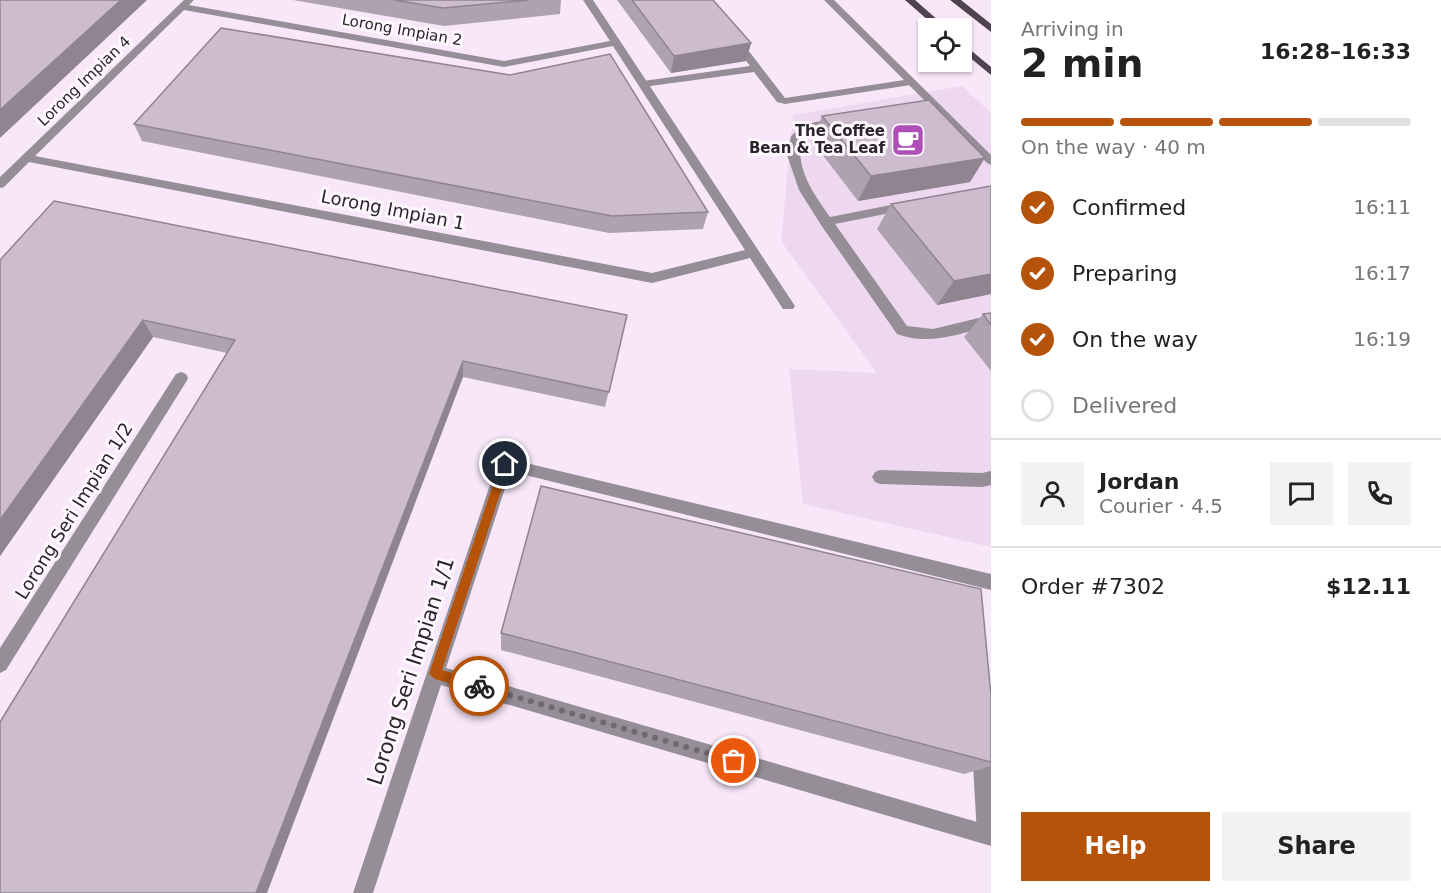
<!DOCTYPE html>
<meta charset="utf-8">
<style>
body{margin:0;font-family:"DejaVu Sans",sans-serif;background:#f2f2f2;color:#222;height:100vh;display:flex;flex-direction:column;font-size:22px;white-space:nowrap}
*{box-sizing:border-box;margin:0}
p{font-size:20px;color:#767676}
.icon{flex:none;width:33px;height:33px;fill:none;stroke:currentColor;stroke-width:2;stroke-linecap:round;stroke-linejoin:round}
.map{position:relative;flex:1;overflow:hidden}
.side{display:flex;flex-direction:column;background:#fff;width:450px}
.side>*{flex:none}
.tools{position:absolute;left:918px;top:18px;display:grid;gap:12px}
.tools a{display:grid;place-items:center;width:54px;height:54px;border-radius:0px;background:#fff;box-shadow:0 2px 4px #0004;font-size:30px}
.pin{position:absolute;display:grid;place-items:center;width:51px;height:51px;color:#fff;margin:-26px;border:3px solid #fff;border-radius:50%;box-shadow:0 2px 6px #0007}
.courier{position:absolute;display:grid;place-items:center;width:60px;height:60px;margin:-30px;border:4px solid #b45309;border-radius:50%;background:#fff;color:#222;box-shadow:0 2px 8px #0007}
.headline em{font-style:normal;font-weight:600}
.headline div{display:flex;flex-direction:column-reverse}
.headline{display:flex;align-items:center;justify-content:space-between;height:102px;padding:0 30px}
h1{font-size:39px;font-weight:600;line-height:45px}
.bar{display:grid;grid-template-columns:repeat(4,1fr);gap:9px 6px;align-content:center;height:72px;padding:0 30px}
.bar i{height:8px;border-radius:4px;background:#e0e0e0}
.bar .on{background:#b45309}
.bar p{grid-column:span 4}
.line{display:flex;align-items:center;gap:15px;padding:0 30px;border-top:2px solid #e0e0e0}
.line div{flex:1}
.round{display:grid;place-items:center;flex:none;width:63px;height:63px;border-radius:0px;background:#f2f2f2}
ol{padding:0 30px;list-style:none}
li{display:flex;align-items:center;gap:18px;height:66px}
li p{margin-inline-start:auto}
li .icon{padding:6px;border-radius:50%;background:#b45309;color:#fff;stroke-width:4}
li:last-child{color:#767676}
li i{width:33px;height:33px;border:3px solid #e0e0e0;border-radius:50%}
.cta{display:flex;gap:12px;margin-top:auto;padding:12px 30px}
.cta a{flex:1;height:69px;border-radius:0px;background:#b45309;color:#fff;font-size:24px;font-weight:600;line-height:69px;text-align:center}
.cta a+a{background:#f2f2f2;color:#222}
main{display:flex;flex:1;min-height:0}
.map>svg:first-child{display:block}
.built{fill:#eed8f0}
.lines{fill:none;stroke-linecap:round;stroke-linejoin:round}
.service{fill:#958e96;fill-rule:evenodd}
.minor{fill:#958e96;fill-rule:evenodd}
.primary{fill:#4f434f;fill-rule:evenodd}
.wall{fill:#afa2b0}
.shaded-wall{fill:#8f8490}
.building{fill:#ccbccd;stroke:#8f8490;stroke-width:1.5}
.route{fill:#b45309}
.done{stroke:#726873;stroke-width:6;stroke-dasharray:0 10.8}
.labels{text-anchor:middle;stroke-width:6;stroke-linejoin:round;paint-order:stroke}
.far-street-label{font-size:15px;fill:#2a242b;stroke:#fff8ff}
.far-poi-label{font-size:15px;font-weight:bold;fill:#2a242b;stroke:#fff8ff;text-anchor:end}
.street-label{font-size:18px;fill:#2a242b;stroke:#fff8ff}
.near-street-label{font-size:21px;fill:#2a242b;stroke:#fff8ff}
</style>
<main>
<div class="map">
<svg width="991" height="893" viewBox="0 0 991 893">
<rect width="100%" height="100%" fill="#f8e7f9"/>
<!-- built -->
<polygon class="built" points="962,86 991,113 991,547 803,504 789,369 877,373 781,241 793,115"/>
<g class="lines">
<!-- service -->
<g class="service">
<polygon points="732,37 738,37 785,98 911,79 916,82 911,85 785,104 777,102 754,72 643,87 638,84 643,81 750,66 730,39"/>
<path d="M838 118 843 121 842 123 812 129 801 137C796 170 812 191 830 217L906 202 910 203V209L835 224 907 326 933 329 991 315V325C960 334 929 346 897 334L821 225 799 190 787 155 791 136 805 124Z"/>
<polygon points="505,458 991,574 991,590 505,470 500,469 497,464 500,459"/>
<polygon points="880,470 982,473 991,471 991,485 982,487 880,484 875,482 872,477 875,472"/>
<polygon points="981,739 988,741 991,755 991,842 987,844 980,841 977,834 972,748 974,741"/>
</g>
<!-- minor -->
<g class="minor">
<path d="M184 0H194L189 5 504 61 610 41 583 0H593L795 306 793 309H783L750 258 652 283 29 162 4 187 0 188V177ZM184 10 504 67 613 46 745 250 652 273 35 156Z"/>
<polygon points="824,0 834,0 991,155 991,165 987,163"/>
<polygon points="181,372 186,374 188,378 186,382 6,670 0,673 0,648 176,374"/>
<polygon points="505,458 510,459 513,464 446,668 991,826 991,846 441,685 373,893 353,893 497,464 500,459"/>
</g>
<!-- primary -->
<g class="primary">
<polygon points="905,0 915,0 947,28 937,28"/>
<polygon points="950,0 961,0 991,24 991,32"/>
<polygon points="962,43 991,67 991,75 962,51"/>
</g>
</g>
<!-- wall -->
<g class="wall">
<polygon points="293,0 561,0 560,14 444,26"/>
<polygon points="617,0 713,0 751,43 746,61 671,73"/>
<polygon points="822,116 970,182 858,201 812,141"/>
<polygon points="134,124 708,212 703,229 609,233 142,141"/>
<polygon points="991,186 991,294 937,305 877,229 891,204"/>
<polygon points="0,260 627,315 605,407 463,377 227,353 153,337 0,556"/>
<polygon points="991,313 991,371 964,337 983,314"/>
<polygon points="501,633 991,696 991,766 964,774 501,650"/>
</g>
<!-- shaded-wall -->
<g class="shaded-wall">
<polygon points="121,0 147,0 0,138 0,110"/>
<polygon points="751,43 746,61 671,73 674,56"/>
<polygon points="985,158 970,182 858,201 871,176"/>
<polygon points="991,274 991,294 937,305 954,281"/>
<polygon points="143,320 153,337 0,556 0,520"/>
<polygon points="463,361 463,377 267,893 256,893"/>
</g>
<!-- building -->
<g class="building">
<polygon points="0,0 121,0 0,110"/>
<polygon points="394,0 529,0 443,8"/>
<polygon points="632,0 713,0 751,43 674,56"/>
<polygon points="221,28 510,75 610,54 708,212 612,216 134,124"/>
<polygon points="929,100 985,158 871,176 822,116"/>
<polygon points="991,186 991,274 954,281 891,204"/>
<polygon points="54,201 627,315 609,392 463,361 256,893 0,893 0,722 235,340 143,320 0,520 0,260"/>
<polygon points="991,313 991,325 983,314"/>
<polygon points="541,486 981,589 991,696 991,762 501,633"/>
</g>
<!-- route -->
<polygon class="route" points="505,460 510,464 442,670 483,682 483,691 479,692 435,679 429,674 500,464"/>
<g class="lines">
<!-- done -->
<polyline class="done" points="479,686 734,761"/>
</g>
<!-- icons -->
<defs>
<symbol id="cafe-square" viewBox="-11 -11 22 22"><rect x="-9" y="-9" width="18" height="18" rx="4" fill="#ae4eb7" stroke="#fff8ff"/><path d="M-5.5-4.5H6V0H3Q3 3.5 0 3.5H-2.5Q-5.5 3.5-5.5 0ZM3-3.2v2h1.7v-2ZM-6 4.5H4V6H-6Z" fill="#fff"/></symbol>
</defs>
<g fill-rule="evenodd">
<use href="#cafe-square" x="889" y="121" width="38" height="38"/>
</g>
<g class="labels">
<!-- far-street labels -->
<g class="far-street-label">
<text transform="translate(402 30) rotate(10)" y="5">Lorong Impian 2</text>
<text transform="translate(84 81) rotate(-44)" y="5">Lorong Impian 4</text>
</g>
<!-- far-poi labels -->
<g class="far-poi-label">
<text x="885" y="136">The Coffee<tspan x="885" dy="17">Bean &amp; Tea Leaf</tspan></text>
</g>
<!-- street labels -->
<g class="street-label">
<text transform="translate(393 210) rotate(11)" y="6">Lorong Impian 1</text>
<text transform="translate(74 511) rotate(-58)" y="6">Lorong Seri Impian 1/2</text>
</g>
<!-- near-street labels -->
<g class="near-street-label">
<text transform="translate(411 671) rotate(-72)" y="7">Lorong Seri Impian 1/1</text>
</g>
</g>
</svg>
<div class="tools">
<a><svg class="icon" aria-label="locate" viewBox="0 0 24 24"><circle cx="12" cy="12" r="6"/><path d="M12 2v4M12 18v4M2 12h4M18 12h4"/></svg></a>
</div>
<div class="pin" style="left:734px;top:761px;background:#ea580c"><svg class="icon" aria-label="bag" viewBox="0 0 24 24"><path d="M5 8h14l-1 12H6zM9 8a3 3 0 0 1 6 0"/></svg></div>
<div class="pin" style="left:505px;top:464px;background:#1f2937"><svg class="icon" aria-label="home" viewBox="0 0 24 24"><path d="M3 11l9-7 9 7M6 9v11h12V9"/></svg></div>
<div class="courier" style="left:479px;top:686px"><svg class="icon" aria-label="bike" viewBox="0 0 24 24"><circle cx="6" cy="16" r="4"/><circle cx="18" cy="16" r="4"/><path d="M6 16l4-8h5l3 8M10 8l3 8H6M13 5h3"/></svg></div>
</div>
<section class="side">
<div class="headline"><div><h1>2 min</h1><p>Arriving in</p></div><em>16:28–16:33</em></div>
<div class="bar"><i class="on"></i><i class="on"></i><i class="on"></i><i></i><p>On the way · 40 m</p></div>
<ol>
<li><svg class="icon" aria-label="check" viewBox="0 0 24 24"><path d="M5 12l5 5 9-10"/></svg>Confirmed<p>16:11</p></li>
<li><svg class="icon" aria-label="check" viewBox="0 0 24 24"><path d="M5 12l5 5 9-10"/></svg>Preparing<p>16:17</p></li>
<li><svg class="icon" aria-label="check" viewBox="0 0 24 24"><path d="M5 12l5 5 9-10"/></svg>On the way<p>16:19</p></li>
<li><i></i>Delivered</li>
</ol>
<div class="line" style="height:108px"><a class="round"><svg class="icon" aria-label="person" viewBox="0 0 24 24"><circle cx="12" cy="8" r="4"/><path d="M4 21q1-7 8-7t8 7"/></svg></a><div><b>Jordan</b><p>Courier · 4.5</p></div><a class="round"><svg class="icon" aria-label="chat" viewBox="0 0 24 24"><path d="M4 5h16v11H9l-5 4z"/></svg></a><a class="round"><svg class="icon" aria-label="phone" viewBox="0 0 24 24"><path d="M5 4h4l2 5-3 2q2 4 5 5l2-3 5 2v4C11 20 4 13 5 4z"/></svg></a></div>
<div class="line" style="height:78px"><div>Order #7302</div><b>$12.11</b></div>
<div class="cta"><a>Help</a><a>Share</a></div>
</section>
</main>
